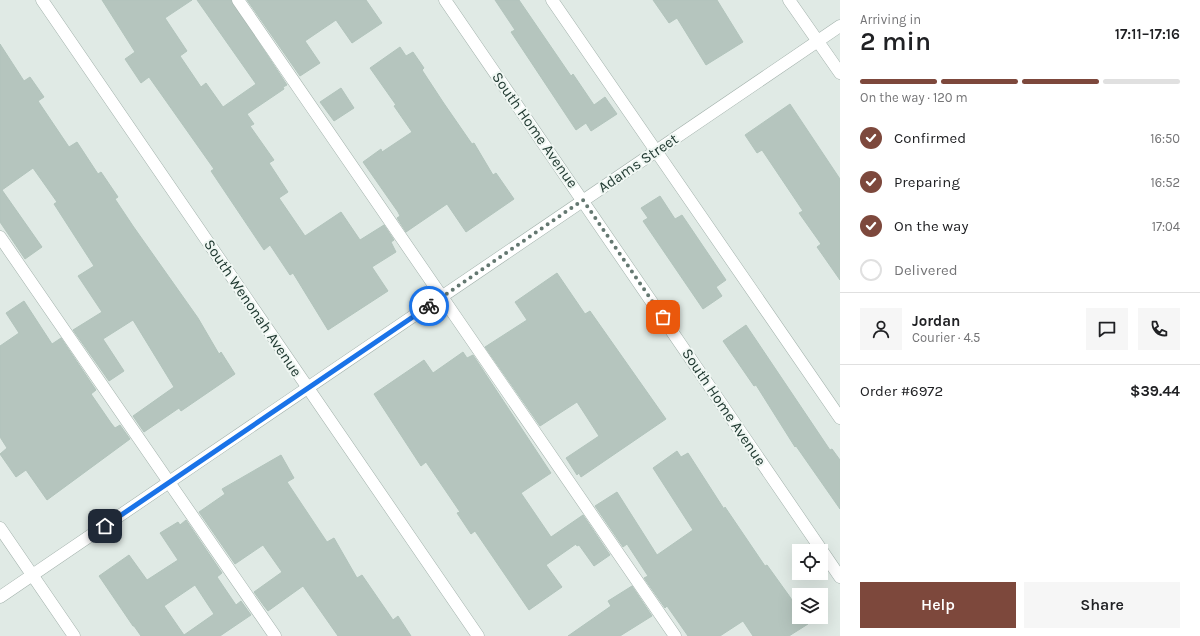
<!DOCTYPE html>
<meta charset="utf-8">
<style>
body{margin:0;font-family:Karla,sans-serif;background:#f6f6f6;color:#202124;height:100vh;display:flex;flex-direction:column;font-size:15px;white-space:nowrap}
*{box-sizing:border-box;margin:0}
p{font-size:13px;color:#757577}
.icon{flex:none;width:22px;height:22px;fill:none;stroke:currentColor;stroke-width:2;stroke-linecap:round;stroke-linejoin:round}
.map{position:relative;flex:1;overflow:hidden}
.side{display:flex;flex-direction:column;background:#fff;width:360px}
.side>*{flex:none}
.controls{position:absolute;left:792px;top:544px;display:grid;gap:8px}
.controls a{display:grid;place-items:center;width:36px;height:36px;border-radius:0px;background:#fff;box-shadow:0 4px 16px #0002;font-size:20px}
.pin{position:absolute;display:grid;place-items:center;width:34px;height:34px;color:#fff;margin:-17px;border-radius:8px;box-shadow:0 2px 6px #0006}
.courier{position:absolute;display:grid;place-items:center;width:40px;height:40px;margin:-20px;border:3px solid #1a73e8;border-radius:50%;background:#fff;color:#222;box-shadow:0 1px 5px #0007}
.overview em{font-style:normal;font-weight:600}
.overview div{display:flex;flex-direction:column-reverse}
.overview{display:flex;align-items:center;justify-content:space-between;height:68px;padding:0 20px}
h1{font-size:26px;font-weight:600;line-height:30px}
.bar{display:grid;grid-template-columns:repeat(4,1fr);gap:6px 4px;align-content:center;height:48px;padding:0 20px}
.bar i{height:5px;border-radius:3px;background:#e0e0e0}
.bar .on{background:#7d483c}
.bar p{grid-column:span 4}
.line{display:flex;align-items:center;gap:10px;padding:0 20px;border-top:1px solid #e0e0e0}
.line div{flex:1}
.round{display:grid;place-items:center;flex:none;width:42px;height:42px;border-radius:0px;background:#f6f6f6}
ol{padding:0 20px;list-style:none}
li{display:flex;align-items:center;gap:12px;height:44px}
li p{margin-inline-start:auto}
li .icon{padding:4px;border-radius:50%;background:#7d483c;color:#fff;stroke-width:4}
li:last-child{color:#757577}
li i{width:22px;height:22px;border:2px solid #e0e0e0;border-radius:50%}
.cta{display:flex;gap:8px;margin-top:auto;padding:8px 20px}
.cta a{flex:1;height:46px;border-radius:0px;background:#7d483c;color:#fff;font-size:16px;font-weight:600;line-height:46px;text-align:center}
.cta a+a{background:#f6f6f6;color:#202124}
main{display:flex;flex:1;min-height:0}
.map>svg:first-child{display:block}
.building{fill:#b5c5be;stroke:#b2c4bc;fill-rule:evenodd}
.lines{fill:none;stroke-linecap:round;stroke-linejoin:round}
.minor-casing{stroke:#a3b2ac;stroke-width:13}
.minor{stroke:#fff;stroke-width:12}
.done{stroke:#647871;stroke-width:4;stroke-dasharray:0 7.2}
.route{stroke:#1a73e8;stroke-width:5}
.labels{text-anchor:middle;stroke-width:4;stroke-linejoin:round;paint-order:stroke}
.street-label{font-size:15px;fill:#213a32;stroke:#f0f7f3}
</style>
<main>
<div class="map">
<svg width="840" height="636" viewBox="0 0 840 636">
<rect width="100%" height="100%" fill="#e0eae5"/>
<!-- building -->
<g class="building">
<polygon points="102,0 192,0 165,18 187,51 180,56 201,87 206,83 223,107 256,84 197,0 231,0 287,85 283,87 284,89 247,114 254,124 250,126 274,160 269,163 288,192 279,198 305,236 341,212 360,240 384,225 394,240 391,242 396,252 372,267 388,291 328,330 293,273 290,275 270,245 264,250 211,171 214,169 149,77 141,83 125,59 135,52"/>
<polygon points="247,0 366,0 382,23 352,43 336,20 305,41 320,63 300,76"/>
<polygon points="495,0 519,0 571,76 573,74 594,105 605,97 617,114 591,131 586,123 576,130 511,32 515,30"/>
<polygon points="653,0 717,0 743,42 706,65 677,18 669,23"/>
<polygon points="0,44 24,81 30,77 44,97 38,101 69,147 77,142 98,174 101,172 118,197 115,199 133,226 198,318 219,354 221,352 235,374 181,411 179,408 144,432 133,416 174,387 133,320 103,339 124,371 109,381 73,330 102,312 78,276 94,266 54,204 57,202 33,168 2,190 42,247 25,259 0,222"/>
<polygon points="400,47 406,56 413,52 424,68 422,70 443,102 472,144 474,143 493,175 496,173 514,199 466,232 447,204 406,232 397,218 400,216 398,212 363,162 381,149 382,152 412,132 394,106 396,105 370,68"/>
<polygon points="341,88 354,108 334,121 320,102"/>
<polygon points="790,104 840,179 840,280 817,247 821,244 799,213 803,211 762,150 757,153 745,135"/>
<polygon points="660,196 675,219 682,215 726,280 716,287 722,296 703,309 643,221 648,218 641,208"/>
<polygon points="557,273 585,314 590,311 666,419 581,477 579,473 577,475 566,458 599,436 577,402 540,426 485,347 527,320 515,302"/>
<polygon points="24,301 52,344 61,338 96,390 91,394 111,423 115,428 120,425 130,439 47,500 26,470 16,477 0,454 7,448 0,437 0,346 19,333 6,313"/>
<polygon points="746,325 830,450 832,449 840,460 840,509 796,446 795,447 756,385 754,386 723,341"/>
<polygon points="463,352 467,358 473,355 551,473 521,493 551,537 583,515 610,555 594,566 579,545 577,546 576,544 546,565 562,587 529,610 475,531 471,534 457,513 460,512 426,462 421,466 374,394 424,360 433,373"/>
<polygon points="677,451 681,457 688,453 724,509 725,507 765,566 767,565 790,597 799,611 799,617 803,617 808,624 789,636 753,636 743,621 720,636 688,636 667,606 665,608 644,578 648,576 627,544 623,547 595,506 617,492 657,555 693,530 653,468"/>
<polygon points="281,455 294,478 287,482 327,542 334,538 357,578 362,575 393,620 398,616 411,636 338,636 303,586 268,611 264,606 254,592 282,572 263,545 235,564 199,512 225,494 222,489"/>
<path d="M186 520 222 573 217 577 236 605 241 601 251 615 220 636H141L134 626H133L99 576 129 555 147 580 178 560 160 533 178 522 180 525ZM195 585 214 614 184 635 164 606Z"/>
<polygon points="632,586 652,616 620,636 568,636 611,606 608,601"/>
</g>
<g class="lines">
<defs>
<g id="minor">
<polyline points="42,0 478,636"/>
<polyline points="238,0 675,636"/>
<polyline points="445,0 840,577"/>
<polyline points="552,0 840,418"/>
<polyline points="789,0 840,73"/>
<polyline points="0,237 275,636"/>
<polyline points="0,528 74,636"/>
<polyline points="0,597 840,26"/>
</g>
</defs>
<!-- minor casing -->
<use href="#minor" class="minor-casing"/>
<!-- minor -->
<use href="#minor" class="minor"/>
</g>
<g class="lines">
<!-- done -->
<polyline class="done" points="429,306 583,200 663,317"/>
<!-- route -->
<polyline class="route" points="105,526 429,306"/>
</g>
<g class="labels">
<!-- street labels -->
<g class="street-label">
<text transform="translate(535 130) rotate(55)" y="5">South Home Avenue</text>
<text transform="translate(638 163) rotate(-34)" y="5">Adams Street</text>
<text transform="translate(253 308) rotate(56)" y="5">South Wenonah Avenue</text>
<text transform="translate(724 407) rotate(56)" y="5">South Home Avenue</text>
</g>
</g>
</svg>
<div class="controls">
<a><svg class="icon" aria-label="locate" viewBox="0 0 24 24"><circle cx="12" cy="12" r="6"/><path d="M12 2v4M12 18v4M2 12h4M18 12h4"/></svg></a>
<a><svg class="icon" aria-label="layers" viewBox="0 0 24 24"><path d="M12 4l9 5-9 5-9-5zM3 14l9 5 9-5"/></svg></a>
</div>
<div class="pin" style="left:663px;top:317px;background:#ea580c"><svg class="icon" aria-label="bag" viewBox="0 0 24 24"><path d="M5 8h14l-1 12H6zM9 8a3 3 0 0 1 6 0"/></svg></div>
<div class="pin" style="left:105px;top:526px;background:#1f2937"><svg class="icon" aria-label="home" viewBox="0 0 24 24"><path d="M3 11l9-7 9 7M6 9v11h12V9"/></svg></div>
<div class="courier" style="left:429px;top:306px"><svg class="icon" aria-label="bike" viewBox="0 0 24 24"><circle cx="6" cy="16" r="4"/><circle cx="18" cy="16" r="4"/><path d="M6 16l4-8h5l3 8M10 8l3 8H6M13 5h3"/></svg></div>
</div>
<section class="side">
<div class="overview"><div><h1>2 min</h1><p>Arriving in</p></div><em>17:11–17:16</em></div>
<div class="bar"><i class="on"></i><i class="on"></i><i class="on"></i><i></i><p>On the way · 120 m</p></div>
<ol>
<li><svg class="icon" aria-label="check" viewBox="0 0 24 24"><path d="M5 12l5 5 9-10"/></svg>Confirmed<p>16:50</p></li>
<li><svg class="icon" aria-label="check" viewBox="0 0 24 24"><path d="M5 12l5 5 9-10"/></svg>Preparing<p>16:52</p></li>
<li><svg class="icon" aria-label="check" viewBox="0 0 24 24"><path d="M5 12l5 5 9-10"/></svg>On the way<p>17:04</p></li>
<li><i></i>Delivered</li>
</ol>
<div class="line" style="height:72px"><a class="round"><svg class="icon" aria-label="person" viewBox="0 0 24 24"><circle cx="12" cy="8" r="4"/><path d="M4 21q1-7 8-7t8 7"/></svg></a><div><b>Jordan</b><p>Courier · 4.5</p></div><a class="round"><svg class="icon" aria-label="chat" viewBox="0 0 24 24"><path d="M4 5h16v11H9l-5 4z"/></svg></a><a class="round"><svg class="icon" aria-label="phone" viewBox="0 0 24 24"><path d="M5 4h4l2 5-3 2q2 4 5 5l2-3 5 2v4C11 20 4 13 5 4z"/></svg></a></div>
<div class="line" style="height:52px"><div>Order #6972</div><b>$39.44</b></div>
<div class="cta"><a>Help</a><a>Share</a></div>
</section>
</main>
